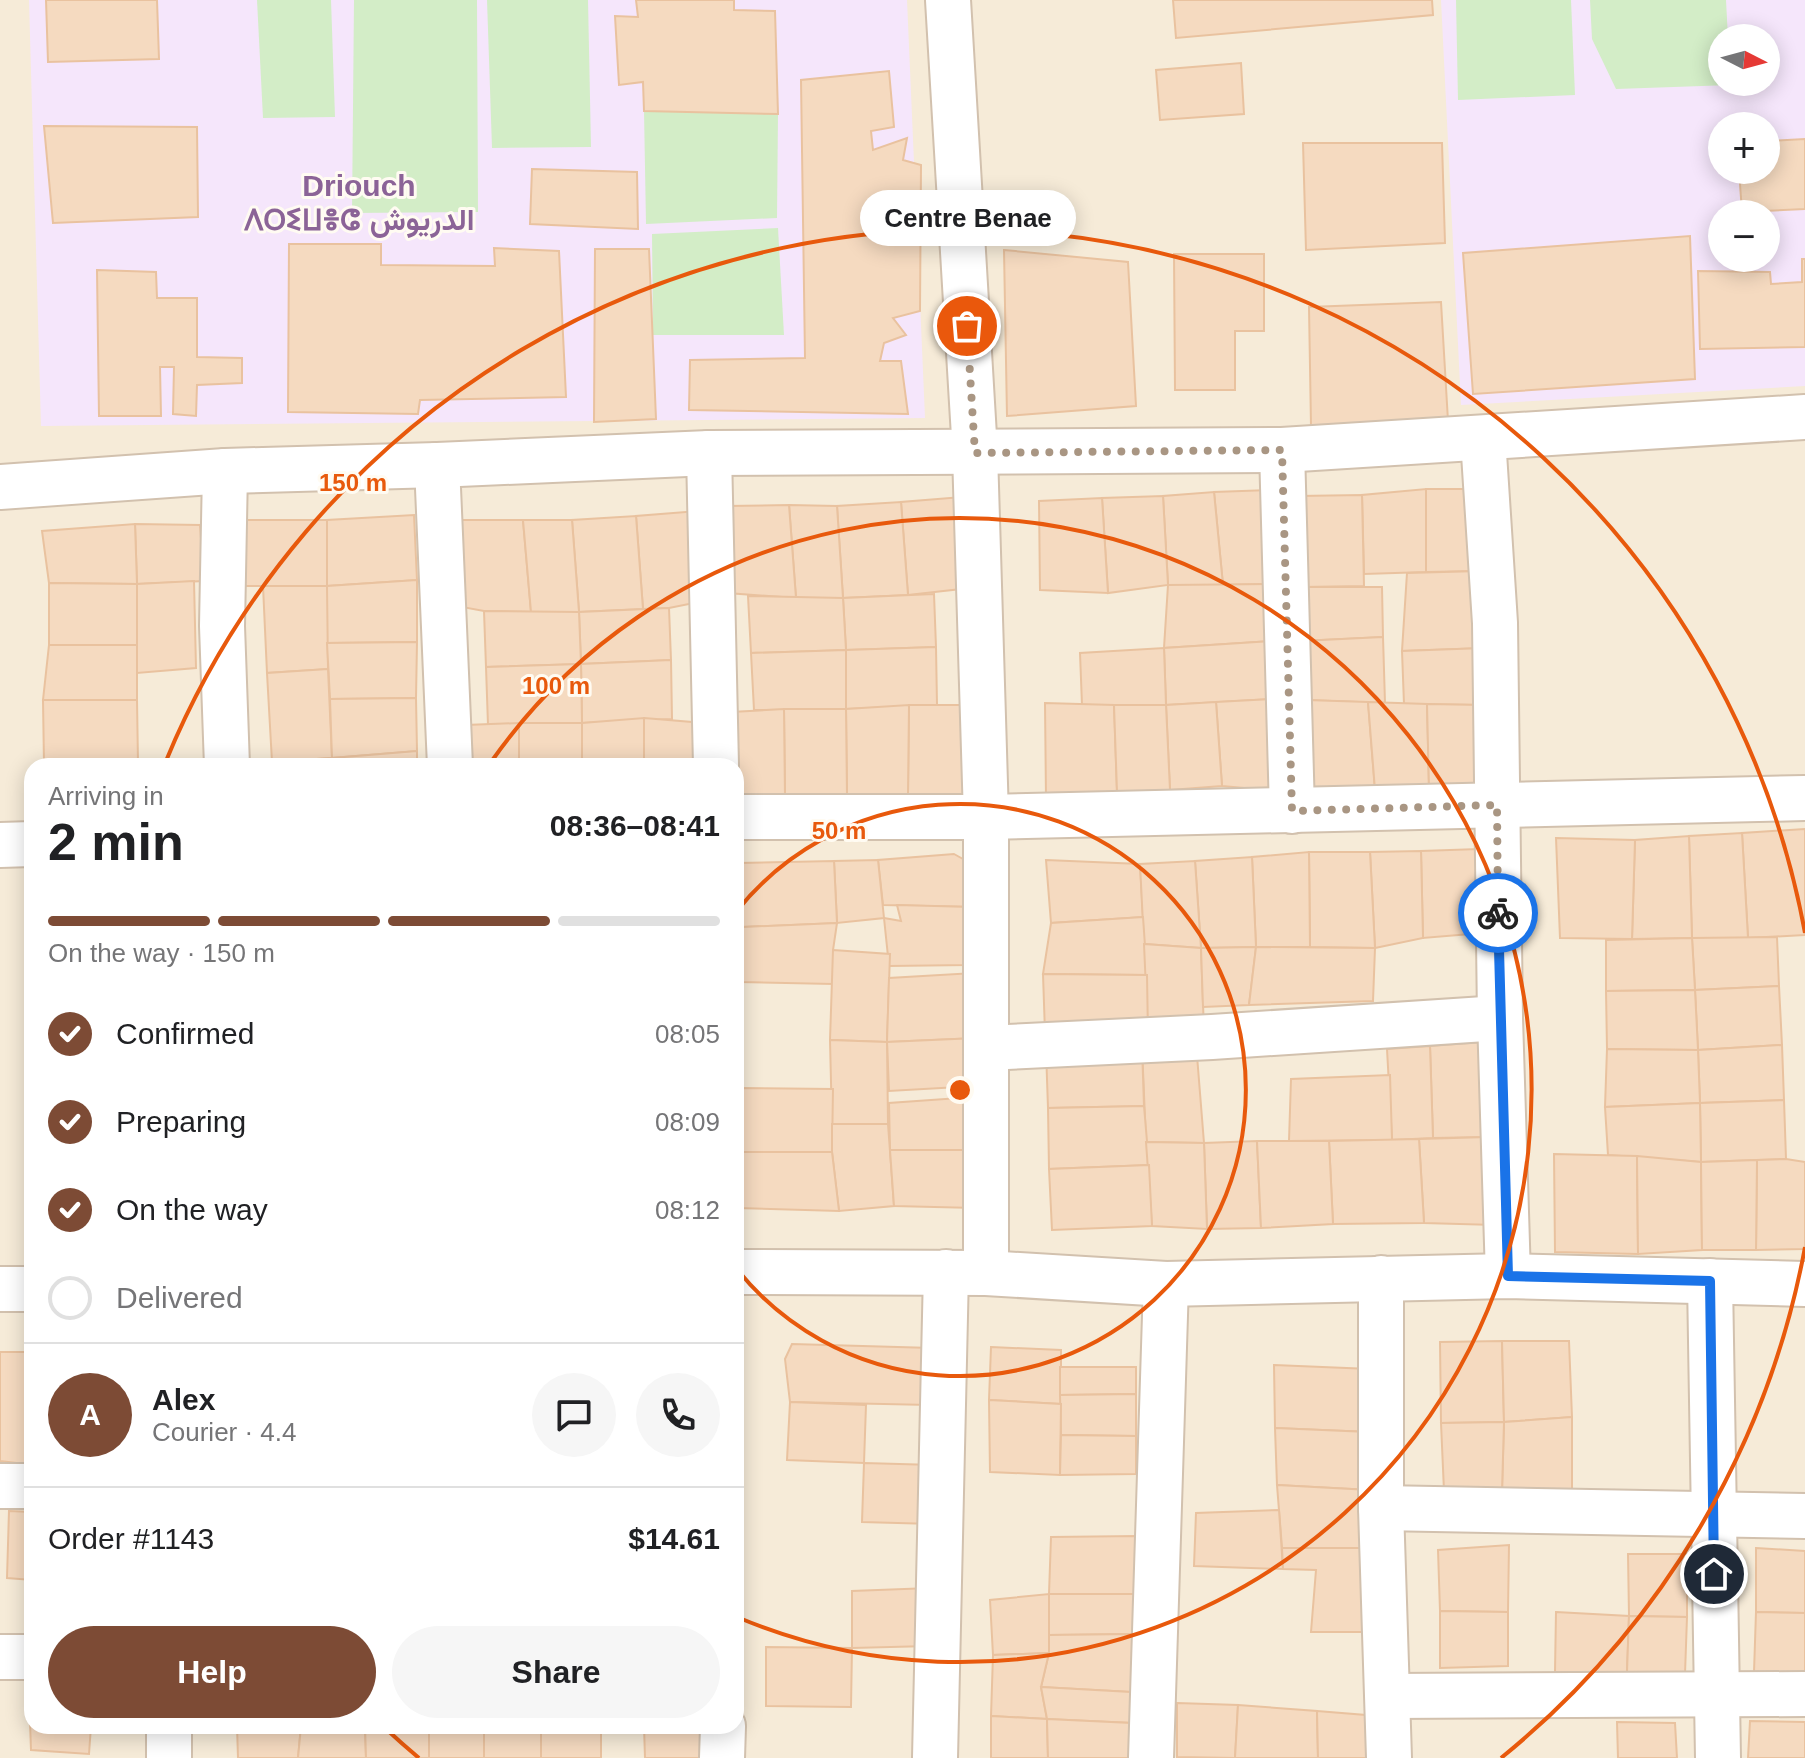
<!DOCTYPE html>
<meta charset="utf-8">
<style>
body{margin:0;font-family:Arial,Vazirmatn,"Noto Sans Tifinagh",sans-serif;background:#f6f6f6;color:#202124;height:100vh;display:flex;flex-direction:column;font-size:30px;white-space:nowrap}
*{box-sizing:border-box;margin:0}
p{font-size:26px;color:#757577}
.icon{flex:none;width:44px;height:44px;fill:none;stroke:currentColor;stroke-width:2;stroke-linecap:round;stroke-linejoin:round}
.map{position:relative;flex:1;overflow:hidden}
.drawer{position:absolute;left:24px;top:758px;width:720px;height:976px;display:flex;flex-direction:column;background:#fff;border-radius:24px;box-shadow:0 4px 20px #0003}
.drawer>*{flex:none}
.needle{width:52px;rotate:96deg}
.controls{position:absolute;left:1708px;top:24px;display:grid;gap:16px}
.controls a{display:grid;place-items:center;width:72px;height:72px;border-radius:50%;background:#fff;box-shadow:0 4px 20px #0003;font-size:40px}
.pin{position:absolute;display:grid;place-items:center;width:68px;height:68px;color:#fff;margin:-34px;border:4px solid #fff;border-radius:50%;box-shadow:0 2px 8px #0007}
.courier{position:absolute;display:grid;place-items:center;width:80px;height:80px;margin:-40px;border:6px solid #1a73e8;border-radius:50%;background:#fff;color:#222;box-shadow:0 2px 10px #0007}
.bubble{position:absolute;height:56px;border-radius:28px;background:#fff;box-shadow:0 4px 20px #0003;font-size:26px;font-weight:700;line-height:56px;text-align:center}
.headline em{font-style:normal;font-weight:700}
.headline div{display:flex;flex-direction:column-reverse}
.headline{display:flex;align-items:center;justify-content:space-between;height:136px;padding:0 24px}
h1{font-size:52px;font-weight:700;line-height:60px}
.bar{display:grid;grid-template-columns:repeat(4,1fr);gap:12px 8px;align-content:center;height:96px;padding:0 24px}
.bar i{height:10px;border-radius:6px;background:#e0e0e0}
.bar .selected{background:#7d4b35}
.bar p{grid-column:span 4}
.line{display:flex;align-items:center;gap:20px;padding:0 24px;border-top:2px solid #e0e0e0}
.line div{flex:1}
.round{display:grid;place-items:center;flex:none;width:84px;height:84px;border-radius:42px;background:#f6f6f6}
ol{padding:0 24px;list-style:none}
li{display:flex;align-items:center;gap:24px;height:88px}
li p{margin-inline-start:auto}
li .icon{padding:8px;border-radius:50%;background:#7d4b35;color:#fff;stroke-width:4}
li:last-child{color:#757577}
li i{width:44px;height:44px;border:4px solid #e0e0e0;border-radius:50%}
.primary-button{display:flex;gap:16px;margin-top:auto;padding:16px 24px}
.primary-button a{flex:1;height:92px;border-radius:48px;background:#7d4b35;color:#fff;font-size:32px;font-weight:700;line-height:92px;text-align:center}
.primary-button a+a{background:#f6f6f6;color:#202124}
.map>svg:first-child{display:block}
.residential{fill:#f6ebd8;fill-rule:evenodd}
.education{fill:#f5e6fb;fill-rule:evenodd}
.green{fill:#d3edc7}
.building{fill:#f5dac0;stroke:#e9c29f;stroke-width:2}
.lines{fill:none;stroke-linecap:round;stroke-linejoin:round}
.minor-casing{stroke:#d2c1ae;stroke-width:48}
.minor{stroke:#fff;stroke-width:44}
.done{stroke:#a99683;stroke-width:8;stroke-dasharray:0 14.4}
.route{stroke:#1a73e8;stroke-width:10}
.ring{fill:none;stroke:#e8590c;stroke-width:4}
.labels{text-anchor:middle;stroke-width:6;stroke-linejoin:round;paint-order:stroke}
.district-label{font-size:30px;font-weight:bold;fill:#8b6397;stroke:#fffbf2}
.centre{fill:#e8590c;stroke:#fffbf2;stroke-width:4}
.ring-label{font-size:24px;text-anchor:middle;font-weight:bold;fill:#e8590c;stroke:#fffbf2;stroke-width:6;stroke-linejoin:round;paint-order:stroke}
</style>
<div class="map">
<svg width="1805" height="1758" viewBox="0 0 1805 1758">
<rect width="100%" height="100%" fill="#fef8ea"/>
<!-- residential -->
<path class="residential" d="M0 0H1805V1758H0ZM1722 38H1766V82H1722ZM1722 126H1766V170H1722ZM1722 214H1766V258H1722ZM32 766H736V1726H32Z"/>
<!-- education -->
<g class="education">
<polygon points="29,0 907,0 925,418 41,426"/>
<path d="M1441 0H1805V386L1461 405ZM1722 38H1766V82H1722ZM1722 126H1766V170H1722ZM1722 214H1766V258H1722Z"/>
</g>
<!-- green -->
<g class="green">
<polygon points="257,0 331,0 335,117 263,118"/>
<polygon points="354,0 477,0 478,212 352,213"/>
<polygon points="487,0 588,0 591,147 492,148"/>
<polygon points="1456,0 1571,0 1575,95 1458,100"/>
<polygon points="1590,0 1726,0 1728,38 1722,38 1722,82 1731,82 1731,85 1616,89 1592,39"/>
<polygon points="644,111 778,114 777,218 646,224"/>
<polygon points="778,228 784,335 653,335 652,234"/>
</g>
<!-- building -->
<g class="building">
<polygon points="46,0 157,0 159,59 48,62"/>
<polygon points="636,0 734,0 734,10 775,11 778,114 644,111 643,82 619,85 615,16 638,17"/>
<polygon points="1173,0 1432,0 1433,15 1176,38"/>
<polygon points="1241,63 1244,114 1160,120 1156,70"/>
<polygon points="889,71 894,127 871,131 873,150 907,138 903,160 921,165 920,311 893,318 906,335 884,343 880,361 901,361 908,414 689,410 690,360 805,358 801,80"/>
<polygon points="44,126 197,127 198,217 53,223"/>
<polygon points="1805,139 1805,209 1742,212 1739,170 1766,170 1766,141"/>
<polygon points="1303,143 1442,143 1445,243 1306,250"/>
<polygon points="532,169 637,172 638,229 530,224"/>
<polygon points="1690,236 1695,379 1473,394 1463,253"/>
<polygon points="289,244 381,244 381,265 495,266 494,248 559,251 566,397 420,400 418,414 288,412"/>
<polygon points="595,249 649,249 656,419 594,422"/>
<polygon points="1004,250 1128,262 1136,406 1007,416"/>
<polygon points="1174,254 1264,254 1264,331 1235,331 1235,390 1175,390"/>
<polygon points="1802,259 1805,259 1805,347 1700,349 1698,271 1770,272 1771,284 1802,282"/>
<polygon points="97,270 156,272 157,298 197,298 197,357 242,358 242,383 197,385 196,416 173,414 174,367 160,367 161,416 99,416"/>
<polygon points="1441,302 1448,421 1311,426 1309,307"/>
<polygon points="1426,489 1426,572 1364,574 1362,495"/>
<polygon points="1426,489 1479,489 1480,571 1426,572"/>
<polygon points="1270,490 1274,584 1223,585 1214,492"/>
<polygon points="1214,492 1223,585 1168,585 1163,496"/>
<polygon points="1362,495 1364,586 1302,587 1298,496"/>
<polygon points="1163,496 1168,585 1108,593 1102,498"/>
<polygon points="962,497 970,588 908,595 901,502"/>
<polygon points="1102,498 1108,593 1040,590 1039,501"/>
<polygon points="901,502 908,595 843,598 837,506"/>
<polygon points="789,505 837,506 843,598 796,598"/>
<polygon points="789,505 796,598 727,593 727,506"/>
<polygon points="698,511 704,601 669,608 643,609 636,516"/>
<polygon points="414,515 417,580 327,586 327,520"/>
<polygon points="636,516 643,609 579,612 572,520"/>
<polygon points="240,520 327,520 327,586 241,586"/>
<polygon points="461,520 523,520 531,612 484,611 462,607"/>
<polygon points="523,520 572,520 579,612 531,612"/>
<polygon points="135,524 200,525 204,581 137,584"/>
<polygon points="135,524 137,584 49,583 42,531"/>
<polygon points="1480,571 1484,648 1402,651 1407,573"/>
<polygon points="417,580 417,642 327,643 327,586"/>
<polygon points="194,581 196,668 137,673 137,584"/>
<polygon points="49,583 137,584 137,645 49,645"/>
<polygon points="1274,584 1272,641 1164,648 1168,585"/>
<polygon points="263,586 327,586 328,669 267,673"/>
<polygon points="1302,587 1382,587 1383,637 1301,641"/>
<polygon points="934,594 936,647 846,650 843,598"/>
<polygon points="748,596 843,598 846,650 751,653"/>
<polygon points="669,608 671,660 581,664 579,612"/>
<polygon points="484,611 579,612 581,664 486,667"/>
<polygon points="1383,637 1385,703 1306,700 1301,641"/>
<polygon points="1272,641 1274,699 1166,705 1164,648"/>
<polygon points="417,642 416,698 330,699 327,643"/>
<polygon points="49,645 137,645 137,700 43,700"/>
<polygon points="936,647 937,705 846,709 846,650"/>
<polygon points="1164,648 1166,705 1082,705 1080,653"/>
<polygon points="1484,648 1483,705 1404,704 1402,651"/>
<polygon points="846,650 846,709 754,710 751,653"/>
<polygon points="671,660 672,719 582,723 581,664"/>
<polygon points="581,664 582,723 488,725 486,667"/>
<polygon points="328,669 332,758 272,762 267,673"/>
<polygon points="416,698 417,751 332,758 330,699"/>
<polygon points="1274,699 1278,791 1222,786 1216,702"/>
<polygon points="43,700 137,700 138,763 44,764"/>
<polygon points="1306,700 1368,702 1375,790 1305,792"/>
<polygon points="1216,702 1222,786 1170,790 1166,705"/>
<polygon points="1368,702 1427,704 1429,788 1375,790"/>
<polygon points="1045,703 1114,705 1117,792 1046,799"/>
<polygon points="1427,704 1483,705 1489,790 1429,788"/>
<polygon points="909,705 968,705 967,794 908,794"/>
<polygon points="909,705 908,794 847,796 846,709"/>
<polygon points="1114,705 1166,705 1170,790 1117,792"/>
<polygon points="784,709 846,709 847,796 785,797"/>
<polygon points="784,709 785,797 736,796 731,712"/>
<polygon points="644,718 644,766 582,766 582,723"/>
<polygon points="644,718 704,723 703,766 644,766"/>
<rect x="519" y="723" width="63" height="43"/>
<polygon points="519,723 519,766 468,766 466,725"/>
<polygon points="417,751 417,766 334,766 332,758"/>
<polygon points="332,758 334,766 248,766 248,763"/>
<rect x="94" y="763" width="44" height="3"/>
<polygon points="94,763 94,766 44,766 44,764"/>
<polygon points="138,763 217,766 138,766"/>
<polygon points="1805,829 1805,935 1748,938 1742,833"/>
<polygon points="1742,833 1748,938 1692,938 1689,836"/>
<polygon points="1689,836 1692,938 1632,939 1635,840"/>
<polygon points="1556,838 1635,840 1632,939 1560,938"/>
<polygon points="1479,849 1482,933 1423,938 1421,851"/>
<polygon points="1421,851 1423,938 1375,948 1370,852"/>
<polygon points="1309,852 1370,852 1375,948 1310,947"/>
<polygon points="1309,852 1310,947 1256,947 1252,857"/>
<polygon points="954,854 972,864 972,907 883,905 878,860"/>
<polygon points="1252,857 1256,947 1201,948 1195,861"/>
<polygon points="878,860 884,918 837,923 834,861"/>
<polygon points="1046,860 1140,864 1143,917 1051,923"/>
<polygon points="834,861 837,923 743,927 738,863"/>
<polygon points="1195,861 1201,948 1144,944 1140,864"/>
<polygon points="897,905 972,907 968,965 889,966 884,918 901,921"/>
<polygon points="1143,917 1147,975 1043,974 1051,923"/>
<polygon points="837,923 833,950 833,984 740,982 743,927"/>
<polygon points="1777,937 1779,986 1695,990 1692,938"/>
<polygon points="1692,938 1695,990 1606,991 1606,940"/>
<polygon points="1144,944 1201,948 1204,1031 1148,1035"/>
<polygon points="1256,947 1249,1005 1203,1007 1201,948"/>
<polygon points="1256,947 1375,948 1373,1001 1249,1005"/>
<polygon points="833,950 890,954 887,1042 830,1040"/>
<polygon points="974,973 977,1038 887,1042 889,978"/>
<polygon points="1043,974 1147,975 1148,1035 1045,1033"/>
<polygon points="1779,986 1782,1045 1698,1050 1695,990"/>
<polygon points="1695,990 1698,1050 1607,1049 1606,991"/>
<polygon points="977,1038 976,1086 889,1091 887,1042"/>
<polygon points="830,1040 887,1042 888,1124 832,1124"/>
<polygon points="1482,1042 1488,1137 1433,1138 1430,1046"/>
<polygon points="1196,1043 1204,1143 1146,1142 1142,1047"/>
<polygon points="1782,1045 1784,1100 1700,1103 1698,1050"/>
<polygon points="1430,1046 1433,1138 1392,1140 1387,1049"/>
<polygon points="1142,1047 1144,1106 1048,1108 1046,1050"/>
<polygon points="1607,1049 1698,1050 1700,1103 1605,1107"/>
<polygon points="1390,1075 1392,1140 1289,1141 1291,1079"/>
<polygon points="736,1088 833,1089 832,1152 736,1152"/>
<polygon points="973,1097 974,1150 890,1150 889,1103"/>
<polygon points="1784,1100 1786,1159 1701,1162 1700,1103"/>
<polygon points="1700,1103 1701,1162 1608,1155 1605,1107"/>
<polygon points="1144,1106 1149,1165 1049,1169 1048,1108"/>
<polygon points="832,1124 888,1124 894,1206 839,1211 832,1152"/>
<polygon points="1488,1137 1495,1225 1424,1223 1419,1139"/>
<polygon points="1419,1139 1424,1223 1333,1224 1329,1141"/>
<polygon points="1257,1141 1261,1228 1207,1229 1204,1143"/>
<polygon points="1257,1141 1329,1141 1333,1224 1261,1228"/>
<polygon points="1146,1142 1204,1143 1207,1229 1152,1226"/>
<polygon points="890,1150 974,1150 975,1208 894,1206"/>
<polygon points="736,1152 832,1152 839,1211 736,1208"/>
<polygon points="1554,1154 1637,1156 1638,1254 1555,1252"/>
<polygon points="1637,1156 1701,1162 1702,1250 1638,1254"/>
<polygon points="1786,1159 1805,1162 1805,1249 1756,1250 1757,1160"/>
<polygon points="1757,1160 1756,1250 1702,1250 1701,1162"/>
<polygon points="1149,1165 1152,1226 1052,1230 1049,1169"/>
<polygon points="1502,1341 1504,1422 1441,1423 1440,1342"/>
<polygon points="1502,1341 1569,1341 1572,1417 1504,1422"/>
<polygon points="792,1344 932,1348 930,1405 790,1402 785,1359"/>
<polygon points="991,1347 1061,1350 1061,1404 989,1400"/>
<polygon points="0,1352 27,1352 25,1464 0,1461"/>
<polygon points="1274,1365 1370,1369 1369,1432 1275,1428"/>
<polygon points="1060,1367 1136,1367 1136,1394 1060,1395"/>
<polygon points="1136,1394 1136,1436 1061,1435 1060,1395"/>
<polygon points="989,1400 1061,1404 1060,1475 990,1472"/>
<polygon points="790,1402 866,1405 864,1463 787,1460"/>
<polygon points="1572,1417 1572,1490 1502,1491 1504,1422"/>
<polygon points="1504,1422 1502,1491 1444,1491 1441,1423"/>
<polygon points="1275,1428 1369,1432 1370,1490 1277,1485"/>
<polygon points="1061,1435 1136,1436 1136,1474 1060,1475"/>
<polygon points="864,1463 934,1465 933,1524 862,1522"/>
<polygon points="1277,1485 1370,1490 1370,1548 1282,1548"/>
<polygon points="1279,1510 1283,1569 1194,1566 1196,1513"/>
<polygon points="9,1511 32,1512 32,1580 7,1578"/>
<polygon points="1137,1536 1135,1594 1049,1594 1051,1537"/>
<polygon points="1509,1545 1508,1612 1440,1611 1438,1550"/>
<polygon points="1282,1548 1370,1548 1369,1632 1311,1632 1316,1570 1283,1569"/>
<polygon points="1756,1548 1805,1551 1805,1613 1756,1612"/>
<polygon points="1628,1554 1687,1554 1687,1617 1629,1616"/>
<polygon points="930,1588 929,1646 852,1648 852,1591"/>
<polygon points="1049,1594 1049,1653 993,1655 990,1600"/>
<polygon points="1049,1594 1135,1594 1135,1634 1049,1635"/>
<polygon points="1440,1611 1508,1612 1508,1666 1440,1668"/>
<polygon points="1556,1612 1629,1616 1627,1672 1555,1672"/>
<polygon points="1756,1612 1805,1613 1805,1677 1754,1672"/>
<polygon points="1629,1616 1687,1617 1685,1674 1627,1672"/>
<polygon points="1135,1634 1131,1692 1041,1687 1049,1653 1049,1635"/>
<polygon points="766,1647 852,1648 851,1707 766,1706"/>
<polygon points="1049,1653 1041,1687 1047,1719 991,1716 993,1655"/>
<polygon points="1041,1687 1131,1692 1132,1723 1047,1719"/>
<polygon points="29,1693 32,1693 32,1726 91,1726 89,1754 31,1750"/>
<polygon points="1177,1703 1238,1705 1235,1758 1177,1757"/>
<polygon points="1238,1705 1317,1711 1318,1758 1235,1758"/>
<polygon points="1317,1711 1378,1716 1376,1758 1318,1758"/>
<polygon points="991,1716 1047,1719 1048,1758 991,1758"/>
<polygon points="1047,1719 1132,1723 1131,1758 1048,1758"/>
<polygon points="1750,1721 1805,1722 1805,1758 1748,1758"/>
<polygon points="1617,1722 1675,1723 1677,1758 1618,1758"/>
<polygon points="237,1726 301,1726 298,1758 238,1758"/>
<polygon points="301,1726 365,1726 366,1758 298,1758"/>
<polygon points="365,1726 429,1726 429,1758 366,1758"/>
<rect x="429" y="1726" width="55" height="32"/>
<rect x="484" y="1726" width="57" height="32"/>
<rect x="541" y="1726" width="60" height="32"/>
<polygon points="644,1726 705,1726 706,1758 645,1758"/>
</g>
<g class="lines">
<defs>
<g id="minor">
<polyline points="948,0 975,453 986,817 986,1273"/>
<polyline points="1483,438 1495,623 1500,1018 1508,1276"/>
<polyline points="1282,450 1292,811"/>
<polyline points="709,453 716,766"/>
<polyline points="437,465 450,766"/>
<polyline points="225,471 222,626 227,766"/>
<polyline points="0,487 225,471 437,465 709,453 1282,450 1805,417"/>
<polyline points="736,817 986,817 1805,798"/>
<polyline points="0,845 32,844"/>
<polyline points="986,1048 1212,1037 1500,1018"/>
<polyline points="736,1272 986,1273 1166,1284 1508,1276 1805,1284"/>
<polyline points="1381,1278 1381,1508 1389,1758"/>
<polyline points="1710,1281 1718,1758"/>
<polyline points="0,1289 32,1289"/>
<polyline points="0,1486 32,1486"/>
<polyline points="1381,1508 1805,1516"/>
<polyline points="0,1657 32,1657"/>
<polyline points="1389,1696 1805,1694"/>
<polyline points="169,1726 169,1758"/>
<polyline points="722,1758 723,1726"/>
<polyline points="935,1758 946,1272"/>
<polyline points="1151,1758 1166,1284"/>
</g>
</defs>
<!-- minor casing -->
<use href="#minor" class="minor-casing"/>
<!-- minor -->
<use href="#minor" class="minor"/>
</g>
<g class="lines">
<!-- done -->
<polyline class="done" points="967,326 975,453 1282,450 1292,811 1497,805 1498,913"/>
<!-- route -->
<polyline class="route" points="1498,913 1508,1276 1710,1281 1714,1574"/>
</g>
<!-- distance rings -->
<g class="ring">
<path d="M736 912A286 286 0 1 1 736 1268"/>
<path d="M491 762A572 572 0 1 1 737 1617"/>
<path d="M1805 1247A859 859 0 0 1 1501 1758M419 1758A859 859 0 0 1 385 1728M166 761A859 859 0 0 1 1805 933"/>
</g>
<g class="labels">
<!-- district labels -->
<g class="district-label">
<text x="359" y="196">Driouch<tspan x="359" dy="34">ⴷⵔⵉⵡⴻⵛ الدريوش</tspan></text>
</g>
</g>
<circle cx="960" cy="1090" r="12" class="centre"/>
<g class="ring-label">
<text x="353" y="491">150 m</text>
<text x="556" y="694">100 m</text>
<text x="839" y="839">50 m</text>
</g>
</svg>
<div class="controls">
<a><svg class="needle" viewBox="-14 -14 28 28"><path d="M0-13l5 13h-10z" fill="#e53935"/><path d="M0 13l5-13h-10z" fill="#757577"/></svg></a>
<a>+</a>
<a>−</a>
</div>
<div class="pin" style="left:967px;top:326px;background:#ea580c"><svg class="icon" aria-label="bag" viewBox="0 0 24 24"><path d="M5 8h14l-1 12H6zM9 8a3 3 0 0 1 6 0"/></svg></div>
<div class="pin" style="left:1714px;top:1574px;background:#1f2937"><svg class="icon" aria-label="home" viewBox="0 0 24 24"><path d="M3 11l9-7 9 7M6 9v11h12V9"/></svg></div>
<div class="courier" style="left:1498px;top:913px"><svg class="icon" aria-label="bike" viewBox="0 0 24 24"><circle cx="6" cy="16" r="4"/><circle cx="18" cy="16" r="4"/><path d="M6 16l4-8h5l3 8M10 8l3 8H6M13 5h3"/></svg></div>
<div class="bubble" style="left:860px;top:190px;width:216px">Centre Benae</div>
<section class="drawer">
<div class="headline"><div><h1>2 min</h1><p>Arriving in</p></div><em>08:36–08:41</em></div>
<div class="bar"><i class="selected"></i><i class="selected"></i><i class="selected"></i><i></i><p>On the way · 150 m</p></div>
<ol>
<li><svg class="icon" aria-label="check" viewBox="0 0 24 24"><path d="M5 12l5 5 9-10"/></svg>Confirmed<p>08:05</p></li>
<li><svg class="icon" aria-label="check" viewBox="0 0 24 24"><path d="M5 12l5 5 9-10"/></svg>Preparing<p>08:09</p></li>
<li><svg class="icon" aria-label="check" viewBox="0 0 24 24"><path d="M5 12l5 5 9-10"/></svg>On the way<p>08:12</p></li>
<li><i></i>Delivered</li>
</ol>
<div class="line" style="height:144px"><b class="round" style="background:#7d4b35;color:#fff">A</b><div><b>Alex</b><p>Courier · 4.4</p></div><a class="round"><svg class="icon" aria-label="chat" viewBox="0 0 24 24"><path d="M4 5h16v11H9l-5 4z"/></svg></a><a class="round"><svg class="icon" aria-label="phone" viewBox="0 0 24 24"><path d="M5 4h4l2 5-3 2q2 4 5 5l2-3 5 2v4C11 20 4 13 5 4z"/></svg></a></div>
<div class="line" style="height:104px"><div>Order #1143</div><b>$14.61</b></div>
<div class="primary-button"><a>Help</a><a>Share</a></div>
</section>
</div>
